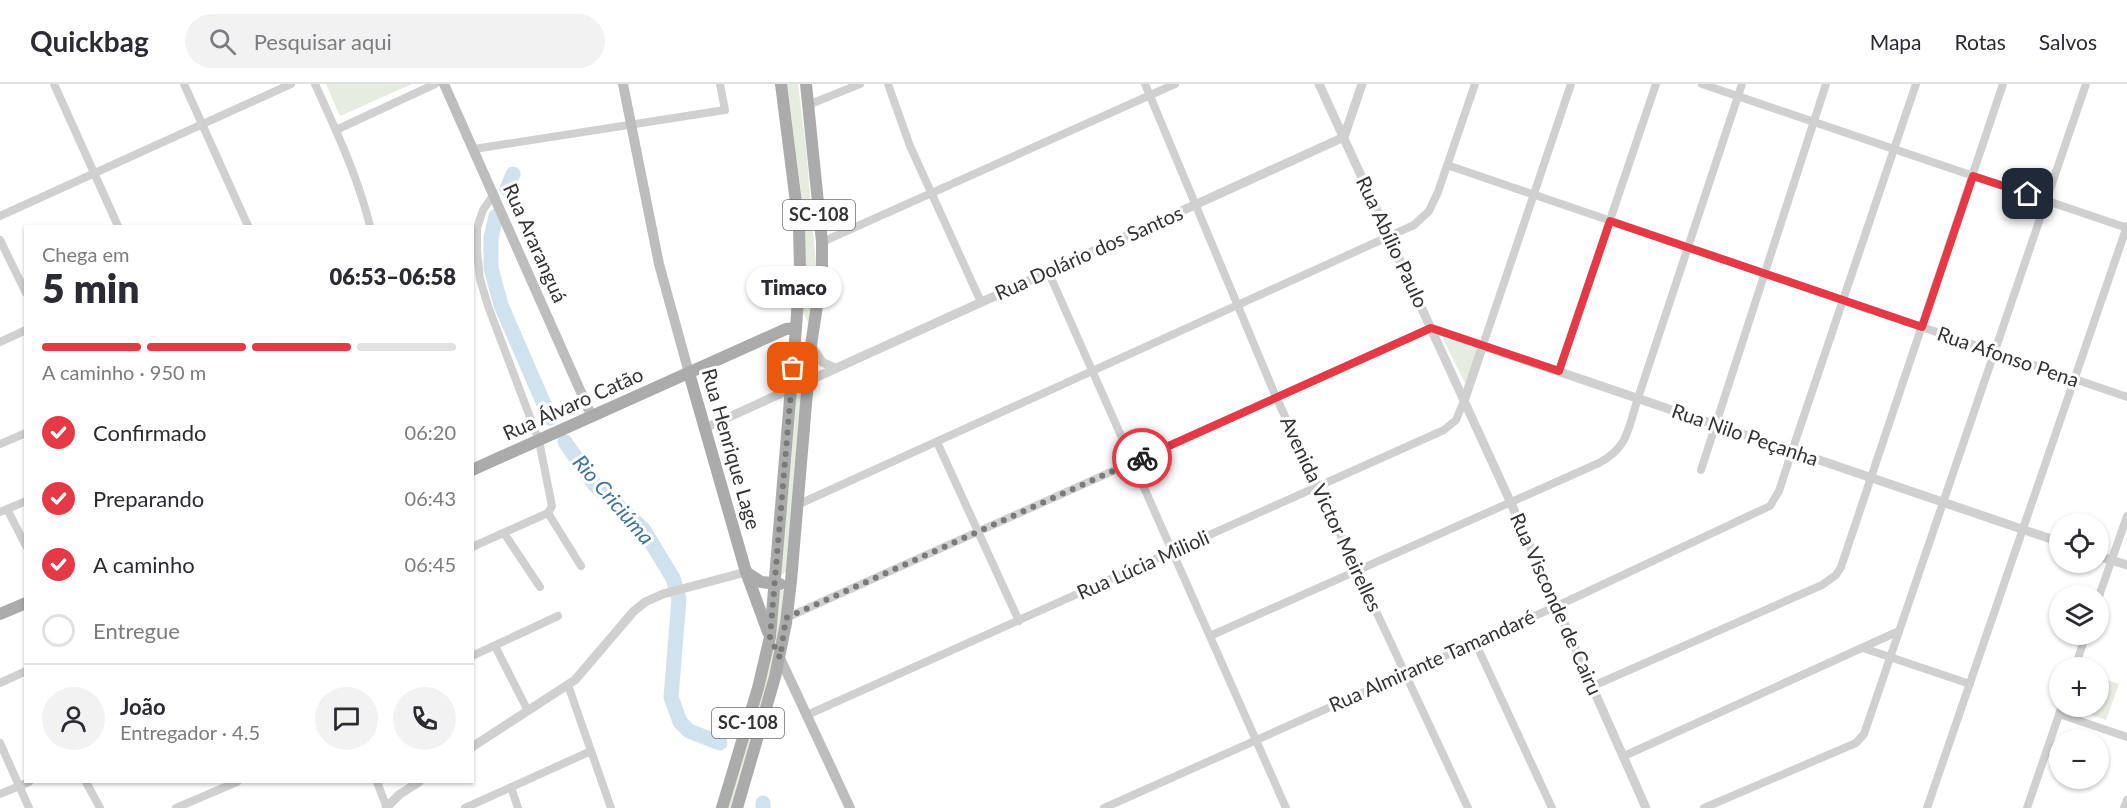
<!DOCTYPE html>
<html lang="pt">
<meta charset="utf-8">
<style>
body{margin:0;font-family:Lato,sans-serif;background:#f2f2f3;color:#2b2b33;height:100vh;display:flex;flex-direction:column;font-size:22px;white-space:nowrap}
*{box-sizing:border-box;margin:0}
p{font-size:20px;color:#7c7c81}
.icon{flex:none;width:33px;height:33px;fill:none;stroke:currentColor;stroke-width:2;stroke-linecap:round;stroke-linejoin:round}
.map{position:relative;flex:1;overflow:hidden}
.drawer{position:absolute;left:24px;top:141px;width:450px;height:558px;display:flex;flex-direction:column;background:#fff;border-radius:0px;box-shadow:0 2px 4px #0004}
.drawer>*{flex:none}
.controls{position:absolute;left:2049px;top:429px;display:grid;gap:12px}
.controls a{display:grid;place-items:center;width:60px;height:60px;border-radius:50%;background:#fff;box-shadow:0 2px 4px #0004;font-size:30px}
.pin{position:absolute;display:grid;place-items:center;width:51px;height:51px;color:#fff;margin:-26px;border-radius:12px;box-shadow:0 3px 9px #0006}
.courier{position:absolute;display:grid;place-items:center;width:60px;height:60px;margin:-30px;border:4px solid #e63946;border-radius:50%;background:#fff;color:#222;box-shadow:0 2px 8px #0007}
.bubble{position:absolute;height:42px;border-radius:21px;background:#fff;box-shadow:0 2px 4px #0004;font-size:20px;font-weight:800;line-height:42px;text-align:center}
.overview em{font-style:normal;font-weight:800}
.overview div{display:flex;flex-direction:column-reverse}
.overview{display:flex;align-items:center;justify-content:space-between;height:102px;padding:0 18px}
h1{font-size:39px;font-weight:800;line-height:45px}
.bar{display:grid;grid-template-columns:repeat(4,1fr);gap:9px 6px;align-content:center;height:72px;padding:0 18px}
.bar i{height:8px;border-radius:4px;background:#e1e1e2}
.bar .on{background:#e63946}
.bar p{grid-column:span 4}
.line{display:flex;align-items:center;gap:15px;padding:0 18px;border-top:2px solid #e1e1e2}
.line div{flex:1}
.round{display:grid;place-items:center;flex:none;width:63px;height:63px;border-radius:32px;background:#f2f2f3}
ol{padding:0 18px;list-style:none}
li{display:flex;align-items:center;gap:18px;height:66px}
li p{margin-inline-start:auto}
li .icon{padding:6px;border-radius:50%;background:#e63946;color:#fff;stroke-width:4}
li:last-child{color:#7c7c81}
li i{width:33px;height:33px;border:3px solid #e1e1e2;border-radius:50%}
header{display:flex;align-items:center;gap:36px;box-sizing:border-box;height:84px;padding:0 30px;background:#fff;border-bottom:2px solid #e1e1e2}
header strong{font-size:28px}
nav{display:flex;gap:33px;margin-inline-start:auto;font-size:21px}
.search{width:420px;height:54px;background:#f2f2f3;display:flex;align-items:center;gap:15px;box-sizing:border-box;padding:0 21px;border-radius:33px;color:#7c7c81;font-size:22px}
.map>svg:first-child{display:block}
.green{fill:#e6ecdf}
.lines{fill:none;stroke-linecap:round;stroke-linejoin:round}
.river{stroke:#cfe2ee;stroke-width:15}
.minor{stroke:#d0d0d0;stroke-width:8}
.tertiary{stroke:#d0d0d0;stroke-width:9}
.secondary{stroke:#bdbdbd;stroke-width:10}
.primary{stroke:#ababab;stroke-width:12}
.done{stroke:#7a7a7a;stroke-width:6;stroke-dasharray:0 10.8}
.route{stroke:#e63946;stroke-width:8}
.labels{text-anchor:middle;stroke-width:6;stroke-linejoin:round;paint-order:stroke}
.shield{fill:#fff;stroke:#707070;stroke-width:1.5}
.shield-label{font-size:18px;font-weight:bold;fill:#333}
.street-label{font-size:20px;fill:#333;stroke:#fff}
.water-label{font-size:21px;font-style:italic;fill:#3f7597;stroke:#fff}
</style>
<header>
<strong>Quickbag</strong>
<div class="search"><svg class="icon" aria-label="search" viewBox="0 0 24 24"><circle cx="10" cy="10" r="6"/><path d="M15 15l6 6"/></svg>Pesquisar aqui</div>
<nav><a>Mapa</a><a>Rotas</a><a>Salvos</a></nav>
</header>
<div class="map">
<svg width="2127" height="724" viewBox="0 0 2127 724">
<rect width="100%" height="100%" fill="#fff"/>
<!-- green -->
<g class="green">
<polygon points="326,0 412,0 340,32"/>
<polygon points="787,0 798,0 806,63 816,181 810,241 802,228 804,179 801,107"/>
<polygon points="1442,253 1480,266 1467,303"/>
<polygon points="800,258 808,265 789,486 778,493"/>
<polygon points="786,505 779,560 733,724 724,724 776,508"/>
<polygon points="2099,593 2119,600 2106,636 2067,623 2098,622"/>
</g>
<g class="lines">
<!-- river -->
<g class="river">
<polyline points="507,105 513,90"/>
<polyline points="496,132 491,154 491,184 501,221 550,334"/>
<polyline points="565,358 594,400 643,445 673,494 679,515 671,613 680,638 689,647 720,659"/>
<polyline points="763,724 763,719"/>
</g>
<!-- minor -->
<g class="minor">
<polyline points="54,0 118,142"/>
<polyline points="184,0 248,142"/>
<path d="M315 0C336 46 358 93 370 142"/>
<polyline points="888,0 910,62 981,218"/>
<polyline points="1145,0 1276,313 1468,724"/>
<polyline points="1702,0 2127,144"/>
<polyline points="808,21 860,0"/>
<polyline points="336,46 435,0"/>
<polyline points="474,65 725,26 720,0"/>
<polyline points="1447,81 2127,313"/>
<polyline points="0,132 291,0"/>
<polyline points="0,156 26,209"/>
<polyline points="822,158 1175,0"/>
<polyline points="1048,187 1286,724"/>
<polyline points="0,258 26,246"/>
<polyline points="1483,261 1571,0"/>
<polyline points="1559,287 1656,0"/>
<polyline points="937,358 1019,537"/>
<polyline points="0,360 26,349"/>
<polyline points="1701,386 1826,0"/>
<polyline points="797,421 1414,141 1429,127 1438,108 1475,0"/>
<polyline points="7,425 26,462"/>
<polyline points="0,428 26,417"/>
<polyline points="548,429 581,482"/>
<polyline points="504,449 540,503"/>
<polyline points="472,463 548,429 552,422 539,357 488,222 480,195 477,167 477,144 483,126 494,110"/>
<polyline points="2098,515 2127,432"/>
<polyline points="786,534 1431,244"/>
<path d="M1210 552 1599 379C1629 363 1628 344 1638 314L1742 0"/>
<polyline points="1475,558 1552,724"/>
<polyline points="495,562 528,627"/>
<polyline points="1863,564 1970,600"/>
<polyline points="472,572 558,532"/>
<polyline points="2075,584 2086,550"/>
<polyline points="0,599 26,587"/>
<polyline points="568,601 611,724"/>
<polyline points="1593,602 1822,501 1836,491 1841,483 2003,0"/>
<polyline points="2059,630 2127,653"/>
<polyline points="807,631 1444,346 1456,336 1464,317"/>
<polyline points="0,659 29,724"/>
<polyline points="1624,672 1899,547"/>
<polyline points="86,698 100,724"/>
<polyline points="377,698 387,724"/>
<polyline points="511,703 518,724"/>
<polyline points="0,710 29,698"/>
<polyline points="176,724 237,698"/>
<polyline points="465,724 591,667"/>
<polyline points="1104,724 1557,522 1770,422 1779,407 1792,367 1916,0"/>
<polyline points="1704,724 1856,659 1864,650 2086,0"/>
<polyline points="1927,724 2127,142"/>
<polyline points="2027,724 2062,622"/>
<polyline points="2124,724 2127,716"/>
</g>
<!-- tertiary -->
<g class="tertiary">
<polyline points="1319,0 1510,417 1646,724"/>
<polyline points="1431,244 2060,458"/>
<polyline points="811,261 822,278 835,284"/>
<polyline points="1464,317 1483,261"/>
<polyline points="705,344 1344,53 1362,0"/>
<polyline points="2098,472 2127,481"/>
<polyline points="472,663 575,596 633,528 645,518 663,510 746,488"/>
<polyline points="386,724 400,710 419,698"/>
</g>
<!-- secondary -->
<g class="secondary">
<polyline points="444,0 592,333"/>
<polyline points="623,0 659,180 689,289"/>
<polyline points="780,574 850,724"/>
</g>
<!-- primary -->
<g class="primary">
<polyline points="689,289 746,488 768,548"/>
<polyline points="472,386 786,245 796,244"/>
<polyline points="746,488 761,498 780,500"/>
<polyline points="0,530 26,519"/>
<polyline points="722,724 758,604 770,553 796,244 800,185 799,142 781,0"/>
<polyline points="737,724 775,593 786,539 791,497 811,261 822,189 822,158 806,0"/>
</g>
</g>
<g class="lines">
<!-- done -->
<polyline class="done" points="793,284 770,553 780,574 786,534 1142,374"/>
<!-- route -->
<polyline class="route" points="1142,374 1431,244 1559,287 1610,137 1922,243 1973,92 2028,110"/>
</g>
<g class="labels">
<!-- shield labels -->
<g class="shield">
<rect x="783" y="116" width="72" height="30" rx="4.5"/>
<rect x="712" y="624" width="72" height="30" rx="4.5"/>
</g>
<g class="shield-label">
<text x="819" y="137">SC-108</text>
<text x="748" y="645">SC-108</text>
</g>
<!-- street labels -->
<g class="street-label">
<text transform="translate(1392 158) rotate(65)" y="7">Rua Abílio Paulo</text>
<text transform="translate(535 159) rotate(66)" y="7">Rua Araranguá</text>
<text transform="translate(1089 169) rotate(-24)" y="7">Rua Dolário dos Santos</text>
<text transform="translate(2008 273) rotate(19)" y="7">Rua Afonso Pena</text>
<text transform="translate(573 320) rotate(-24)" y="7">Rua Álvaro Catão</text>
<text transform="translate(1745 351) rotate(19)" y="7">Rua Nilo Peçanha</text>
<text transform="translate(731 365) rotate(74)" y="7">Rua Henrique Lage</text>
<text transform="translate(1331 430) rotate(65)" y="7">Avenida Victor Meirelles</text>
<text transform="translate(1143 481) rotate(-24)" y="7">Rua Lúcia Milioli</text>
<text transform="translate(1556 520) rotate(66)" y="7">Rua Visconde de Cairu</text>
<text transform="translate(1432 577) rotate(-24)" y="7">Rua Almirante Tamandaré</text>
</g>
<!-- water labels -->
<g class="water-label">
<text transform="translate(613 416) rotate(49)" y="7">Rio Criciúma</text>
</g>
</g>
</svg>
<div class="controls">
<a><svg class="icon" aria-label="locate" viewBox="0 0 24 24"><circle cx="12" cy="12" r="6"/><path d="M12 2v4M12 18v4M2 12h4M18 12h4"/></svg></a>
<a><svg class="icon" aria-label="layers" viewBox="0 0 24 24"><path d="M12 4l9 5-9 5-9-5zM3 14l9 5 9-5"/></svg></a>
<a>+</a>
<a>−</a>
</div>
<div class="pin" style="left:793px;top:284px;background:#ea580c"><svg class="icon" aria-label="bag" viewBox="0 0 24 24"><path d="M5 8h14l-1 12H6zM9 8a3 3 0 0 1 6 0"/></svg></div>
<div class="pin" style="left:2028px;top:110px;background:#1f2937"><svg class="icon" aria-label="home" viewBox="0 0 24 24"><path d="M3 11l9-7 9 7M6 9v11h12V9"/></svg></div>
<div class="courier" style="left:1142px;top:374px"><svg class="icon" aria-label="bike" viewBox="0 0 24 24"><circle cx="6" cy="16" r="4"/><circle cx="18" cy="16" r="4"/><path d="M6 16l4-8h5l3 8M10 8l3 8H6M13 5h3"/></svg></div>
<div class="bubble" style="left:746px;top:182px;width:96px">Timaco</div>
<section class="drawer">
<div class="overview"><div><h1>5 min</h1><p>Chega em</p></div><em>06:53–06:58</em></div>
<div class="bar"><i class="on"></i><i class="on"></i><i class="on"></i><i></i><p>A caminho · 950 m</p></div>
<ol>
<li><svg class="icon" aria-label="check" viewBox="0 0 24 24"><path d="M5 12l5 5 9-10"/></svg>Confirmado<p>06:20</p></li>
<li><svg class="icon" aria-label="check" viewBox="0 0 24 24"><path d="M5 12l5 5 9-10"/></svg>Preparando<p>06:43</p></li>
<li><svg class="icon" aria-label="check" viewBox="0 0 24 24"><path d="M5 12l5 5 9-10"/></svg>A caminho<p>06:45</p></li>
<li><i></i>Entregue</li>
</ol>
<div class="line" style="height:108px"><a class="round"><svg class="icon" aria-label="person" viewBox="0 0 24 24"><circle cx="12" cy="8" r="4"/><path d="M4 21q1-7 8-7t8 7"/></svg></a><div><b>João</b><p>Entregador · 4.5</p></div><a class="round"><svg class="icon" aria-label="chat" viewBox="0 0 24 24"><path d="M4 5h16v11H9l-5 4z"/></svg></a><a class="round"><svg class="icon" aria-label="phone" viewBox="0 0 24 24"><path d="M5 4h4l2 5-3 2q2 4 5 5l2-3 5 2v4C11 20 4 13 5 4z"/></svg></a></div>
</section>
</div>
